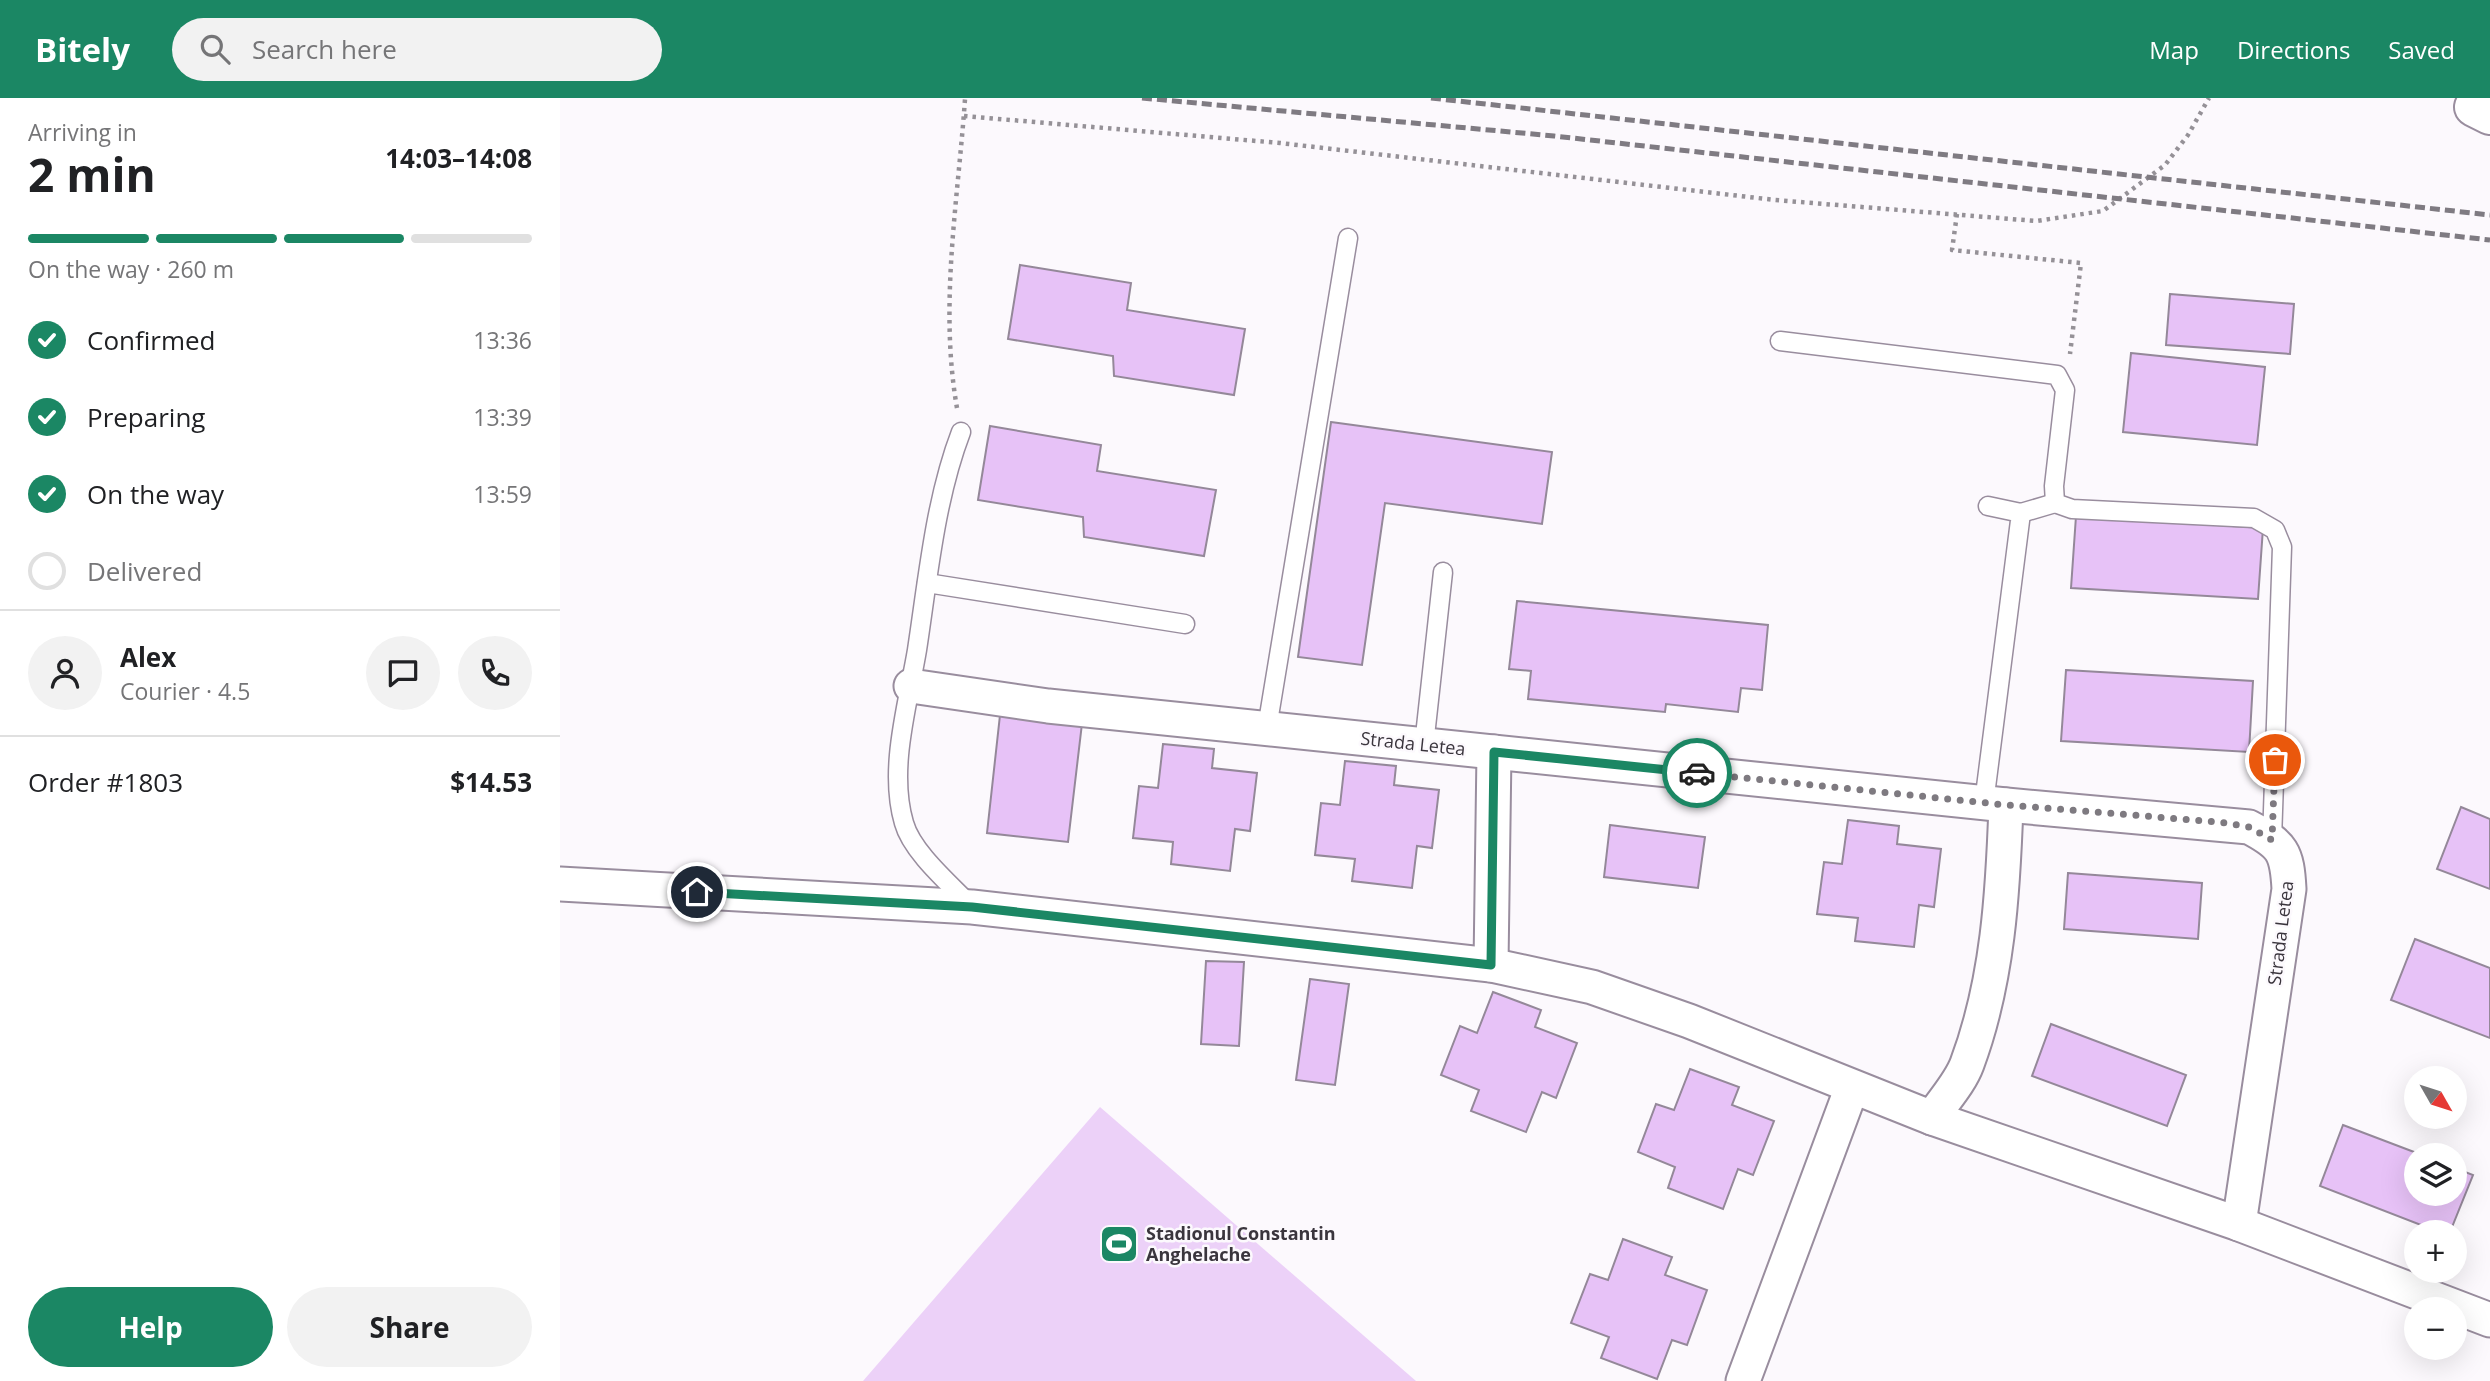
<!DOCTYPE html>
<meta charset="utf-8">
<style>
body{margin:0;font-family:"Open Sans",sans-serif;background:#f2f2f2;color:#202124;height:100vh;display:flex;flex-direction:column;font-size:26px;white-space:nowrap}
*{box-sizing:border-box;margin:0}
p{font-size:23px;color:#757577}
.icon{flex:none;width:38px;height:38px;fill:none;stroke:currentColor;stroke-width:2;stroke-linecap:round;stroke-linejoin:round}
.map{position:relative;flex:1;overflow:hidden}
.side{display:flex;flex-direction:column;background:#fff;width:560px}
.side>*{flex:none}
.needle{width:46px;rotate:129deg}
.controls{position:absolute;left:1844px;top:968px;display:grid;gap:14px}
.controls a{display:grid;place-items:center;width:63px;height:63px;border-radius:50%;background:#fff;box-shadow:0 7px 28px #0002;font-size:35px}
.pin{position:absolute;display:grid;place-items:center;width:60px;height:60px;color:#fff;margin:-30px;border:4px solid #fff;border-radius:50%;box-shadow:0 2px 7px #0007}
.courier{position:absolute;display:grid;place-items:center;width:70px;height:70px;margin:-35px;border:5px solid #1b8764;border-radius:50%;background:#fff;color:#222;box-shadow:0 2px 9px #0007}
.summary em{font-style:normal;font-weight:700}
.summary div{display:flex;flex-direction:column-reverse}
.summary{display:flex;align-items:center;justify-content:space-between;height:119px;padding:0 28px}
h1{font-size:46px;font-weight:700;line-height:52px}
.bar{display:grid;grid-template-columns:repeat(4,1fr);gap:10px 7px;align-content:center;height:84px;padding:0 28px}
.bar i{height:9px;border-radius:5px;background:#e0e0e0}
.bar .on{background:#1b8764}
.bar p{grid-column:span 4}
.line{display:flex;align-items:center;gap:18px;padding:0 28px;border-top:2px solid #e0e0e0}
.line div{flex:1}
.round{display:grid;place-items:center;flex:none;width:74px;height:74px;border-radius:37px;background:#f2f2f2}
ol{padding:0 28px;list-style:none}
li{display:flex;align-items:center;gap:21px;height:77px}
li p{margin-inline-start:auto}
li .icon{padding:7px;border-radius:50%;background:#1b8764;color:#fff;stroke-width:4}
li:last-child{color:#757577}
li i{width:38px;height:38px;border:4px solid #e0e0e0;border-radius:50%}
.button{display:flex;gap:14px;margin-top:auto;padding:14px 28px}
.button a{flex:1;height:80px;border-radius:42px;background:#1b8764;color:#fff;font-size:28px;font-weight:700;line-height:80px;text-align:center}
.button a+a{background:#f2f2f2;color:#202124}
header{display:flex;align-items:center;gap:42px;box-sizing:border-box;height:98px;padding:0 35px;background:#1b8764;color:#fff}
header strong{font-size:33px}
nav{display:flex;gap:38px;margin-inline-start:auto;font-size:24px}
.search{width:490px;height:63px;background:#f2f2f2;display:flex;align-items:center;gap:18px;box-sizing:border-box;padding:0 24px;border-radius:38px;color:#757577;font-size:26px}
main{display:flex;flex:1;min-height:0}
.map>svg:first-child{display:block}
.green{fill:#ecd1f8}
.building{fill:#e7c2f7;stroke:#948899;stroke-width:2}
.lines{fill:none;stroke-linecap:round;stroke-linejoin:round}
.lane-casing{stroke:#998d9e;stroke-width:21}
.street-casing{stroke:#998d9e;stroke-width:37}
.secondary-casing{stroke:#998d9e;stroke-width:42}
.path{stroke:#959197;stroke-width:4.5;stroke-dasharray:3.5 5;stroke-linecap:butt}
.lane{stroke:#fff;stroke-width:18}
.street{stroke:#fff;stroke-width:33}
.secondary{stroke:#fff;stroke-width:38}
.rail{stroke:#7f7b82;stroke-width:5;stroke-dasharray:10 5;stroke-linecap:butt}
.done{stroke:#7e7a80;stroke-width:7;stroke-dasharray:0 12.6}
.route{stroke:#1b8764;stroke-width:9}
.labels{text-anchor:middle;stroke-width:5;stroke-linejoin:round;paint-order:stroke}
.street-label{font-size:18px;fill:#3a353d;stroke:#fcf9fd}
.poi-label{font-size:18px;font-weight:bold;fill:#3a353d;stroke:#fcf9fd;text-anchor:start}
</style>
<header>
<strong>Bitely</strong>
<div class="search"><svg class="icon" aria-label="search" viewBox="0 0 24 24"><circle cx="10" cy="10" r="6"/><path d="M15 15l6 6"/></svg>Search here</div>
<nav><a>Map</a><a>Directions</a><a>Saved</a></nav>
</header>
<main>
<section class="side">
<div class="summary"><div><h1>2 min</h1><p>Arriving in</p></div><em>14:03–14:08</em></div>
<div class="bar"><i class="on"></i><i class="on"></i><i class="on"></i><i></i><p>On the way · 260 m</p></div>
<ol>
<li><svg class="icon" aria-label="check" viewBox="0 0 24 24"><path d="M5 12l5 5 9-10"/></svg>Confirmed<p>13:36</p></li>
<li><svg class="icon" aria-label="check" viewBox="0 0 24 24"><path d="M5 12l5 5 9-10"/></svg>Preparing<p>13:39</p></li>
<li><svg class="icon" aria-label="check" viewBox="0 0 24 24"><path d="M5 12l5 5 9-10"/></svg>On the way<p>13:59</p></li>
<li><i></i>Delivered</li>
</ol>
<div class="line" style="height:126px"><a class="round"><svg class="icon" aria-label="person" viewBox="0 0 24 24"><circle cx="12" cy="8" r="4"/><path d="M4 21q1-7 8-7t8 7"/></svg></a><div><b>Alex</b><p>Courier · 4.5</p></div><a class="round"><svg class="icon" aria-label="chat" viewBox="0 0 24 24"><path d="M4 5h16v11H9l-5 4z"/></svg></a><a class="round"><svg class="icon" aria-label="phone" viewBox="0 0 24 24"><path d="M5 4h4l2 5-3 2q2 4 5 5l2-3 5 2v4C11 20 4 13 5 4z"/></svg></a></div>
<div class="line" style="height:91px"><div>Order #1803</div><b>$14.53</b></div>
<div class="button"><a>Help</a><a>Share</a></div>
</section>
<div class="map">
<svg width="1930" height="1283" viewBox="0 0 1930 1283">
<rect width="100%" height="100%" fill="#fcf9fd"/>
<!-- green -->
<polygon class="green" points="540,1009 856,1283 303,1283"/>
<!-- building -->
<g class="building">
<polygon points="460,167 571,185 567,212 685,231 674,297 554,278 553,258 448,241"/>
<polygon points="1610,196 1734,206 1730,256 1606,247"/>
<polygon points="1571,255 1705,269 1697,347 1563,334"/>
<polygon points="771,324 992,354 982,426 825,405 802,567 738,559"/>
<polygon points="430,328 541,347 537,373 656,392 644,458 524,439 523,419 418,402"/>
<polygon points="1516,418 1703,430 1698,501 1511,490"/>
<polygon points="957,503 1208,527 1202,592 1181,590 1178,614 1106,606 1105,614 968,601 971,573 949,571"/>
<polygon points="1506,572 1693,583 1689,654 1501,643"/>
<polygon points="441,608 523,617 508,744 427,735"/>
<polygon points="603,646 654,651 652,670 697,675 690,733 675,731 670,773 611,766 613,744 573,740 579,688 598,690"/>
<polygon points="785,663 836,668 834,687 879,692 872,750 857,748 852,790 792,783 795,761 755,757 761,705 780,707"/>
<polygon points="1901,709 1930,721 1930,791 1877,771"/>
<polygon points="1288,722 1339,728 1337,746 1381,751 1374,809 1359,807 1354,849 1295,843 1298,820 1257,816 1264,764 1282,766"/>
<polygon points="1050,727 1145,739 1138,790 1044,779"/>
<polygon points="1508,775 1642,785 1638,841 1504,831"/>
<polygon points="1855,841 1930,870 1930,940 1831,902"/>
<polygon points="646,863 684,864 679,948 641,946"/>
<polygon points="750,881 789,886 775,987 736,982"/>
<polygon points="933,894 981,912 975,929 1017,945 996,1000 982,994 966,1034 911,1013 919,992 881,977 900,928 917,935"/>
<polygon points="1491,926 1626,977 1607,1028 1472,978"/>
<polygon points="1130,971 1179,989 1172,1007 1214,1023 1193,1077 1178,1071 1163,1111 1108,1090 1115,1069 1078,1054 1096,1006 1114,1012"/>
<polygon points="1783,1027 1862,1057 1857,1057 1857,1096 1895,1096 1895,1070 1913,1077 1890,1134 1879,1134 1760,1088"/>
<polygon points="1063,1141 1112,1159 1105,1177 1147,1192 1127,1247 1112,1242 1097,1281 1041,1260 1049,1239 1011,1225 1030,1176 1048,1182"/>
</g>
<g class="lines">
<defs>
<g id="lane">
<polyline points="1220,243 1497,277 1505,292 1494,388 1495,405 1512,411 1694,420 1715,432 1722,449 1712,742"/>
<path d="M401 334C375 402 368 480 357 552 348 606 328 671 344 725 352 754 390 786 410 807"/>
<polyline points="1461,415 1495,405"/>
<polyline points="367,485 625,526"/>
<polyline points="707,630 788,140"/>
<polyline points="864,647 883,474"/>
<polyline points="1424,705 1461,415 1428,408"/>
</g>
<g id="street">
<path d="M351 588 488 608 1446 707 1689 729C1723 747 1727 754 1729 791L1679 1126"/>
<polyline points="0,786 412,809 931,867 1032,889 1129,923 1372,1020 1679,1126 1930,1222"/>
<polyline points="931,867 934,654"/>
<path d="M1372 1020C1383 1003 1400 985 1407 966 1438 883 1443 794 1446 707"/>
<polyline points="1183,1283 1292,989"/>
</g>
<polyline id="secondary" points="1919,0 1914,9 1930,17"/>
</defs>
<!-- lane casing -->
<use href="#lane" class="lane-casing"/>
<!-- street casing -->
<use href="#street" class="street-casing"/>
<!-- secondary casing -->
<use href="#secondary" class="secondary-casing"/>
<!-- path -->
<g class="path">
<polyline points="404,18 720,45 1215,102 1476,123 1543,113 1605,67 1628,37 1649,0"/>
<polyline points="1397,116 1392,152 1521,165 1510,256"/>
<path d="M397 310C379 208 398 103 405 1"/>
</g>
<!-- lane -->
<use href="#lane" class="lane"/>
<!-- street -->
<use href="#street" class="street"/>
<!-- secondary -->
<use href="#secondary" class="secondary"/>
<!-- rail -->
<g class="rail">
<polyline points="582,0 994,38 1930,142"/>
<polyline points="871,0 1930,117"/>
</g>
</g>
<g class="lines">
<!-- done -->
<polyline class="done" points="1137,675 1446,707 1659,724 1689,729 1712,742 1715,662"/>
<!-- route -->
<polyline class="route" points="137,794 412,809 931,867 934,654 1137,675"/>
</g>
<!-- icons -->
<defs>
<symbol id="stadium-square" viewBox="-11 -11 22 22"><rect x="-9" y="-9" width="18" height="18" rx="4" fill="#1b8764" stroke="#fcf9fd"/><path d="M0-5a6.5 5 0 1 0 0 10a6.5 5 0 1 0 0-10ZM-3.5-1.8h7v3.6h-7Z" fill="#fff"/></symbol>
</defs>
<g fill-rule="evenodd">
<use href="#stadium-square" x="537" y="1124" width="44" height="44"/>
</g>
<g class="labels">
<!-- street labels -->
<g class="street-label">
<text transform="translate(853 646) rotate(6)" y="6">Strada Letea</text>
<text transform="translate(1721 835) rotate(-83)" y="6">Strada Letea</text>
</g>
<!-- poi labels -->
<g class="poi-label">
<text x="586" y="1142">Stadionul Constantin<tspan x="586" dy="21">Anghelache</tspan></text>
</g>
</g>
</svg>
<div class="controls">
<a><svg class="needle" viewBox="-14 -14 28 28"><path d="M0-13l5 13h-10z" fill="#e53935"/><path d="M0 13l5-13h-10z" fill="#757577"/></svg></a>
<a><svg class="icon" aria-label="layers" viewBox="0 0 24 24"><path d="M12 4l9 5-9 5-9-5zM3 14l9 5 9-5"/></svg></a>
<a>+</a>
<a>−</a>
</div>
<div class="pin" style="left:1715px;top:662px;background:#ea580c"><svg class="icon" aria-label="bag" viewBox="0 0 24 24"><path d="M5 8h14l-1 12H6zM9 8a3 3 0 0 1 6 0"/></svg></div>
<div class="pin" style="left:137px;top:794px;background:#1f2937"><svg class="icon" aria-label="home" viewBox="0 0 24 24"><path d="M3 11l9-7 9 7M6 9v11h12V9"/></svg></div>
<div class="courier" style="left:1137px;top:675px"><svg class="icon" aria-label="car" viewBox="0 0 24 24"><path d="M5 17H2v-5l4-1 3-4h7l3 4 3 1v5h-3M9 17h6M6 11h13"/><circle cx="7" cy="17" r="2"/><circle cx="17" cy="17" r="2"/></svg></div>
</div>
</main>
